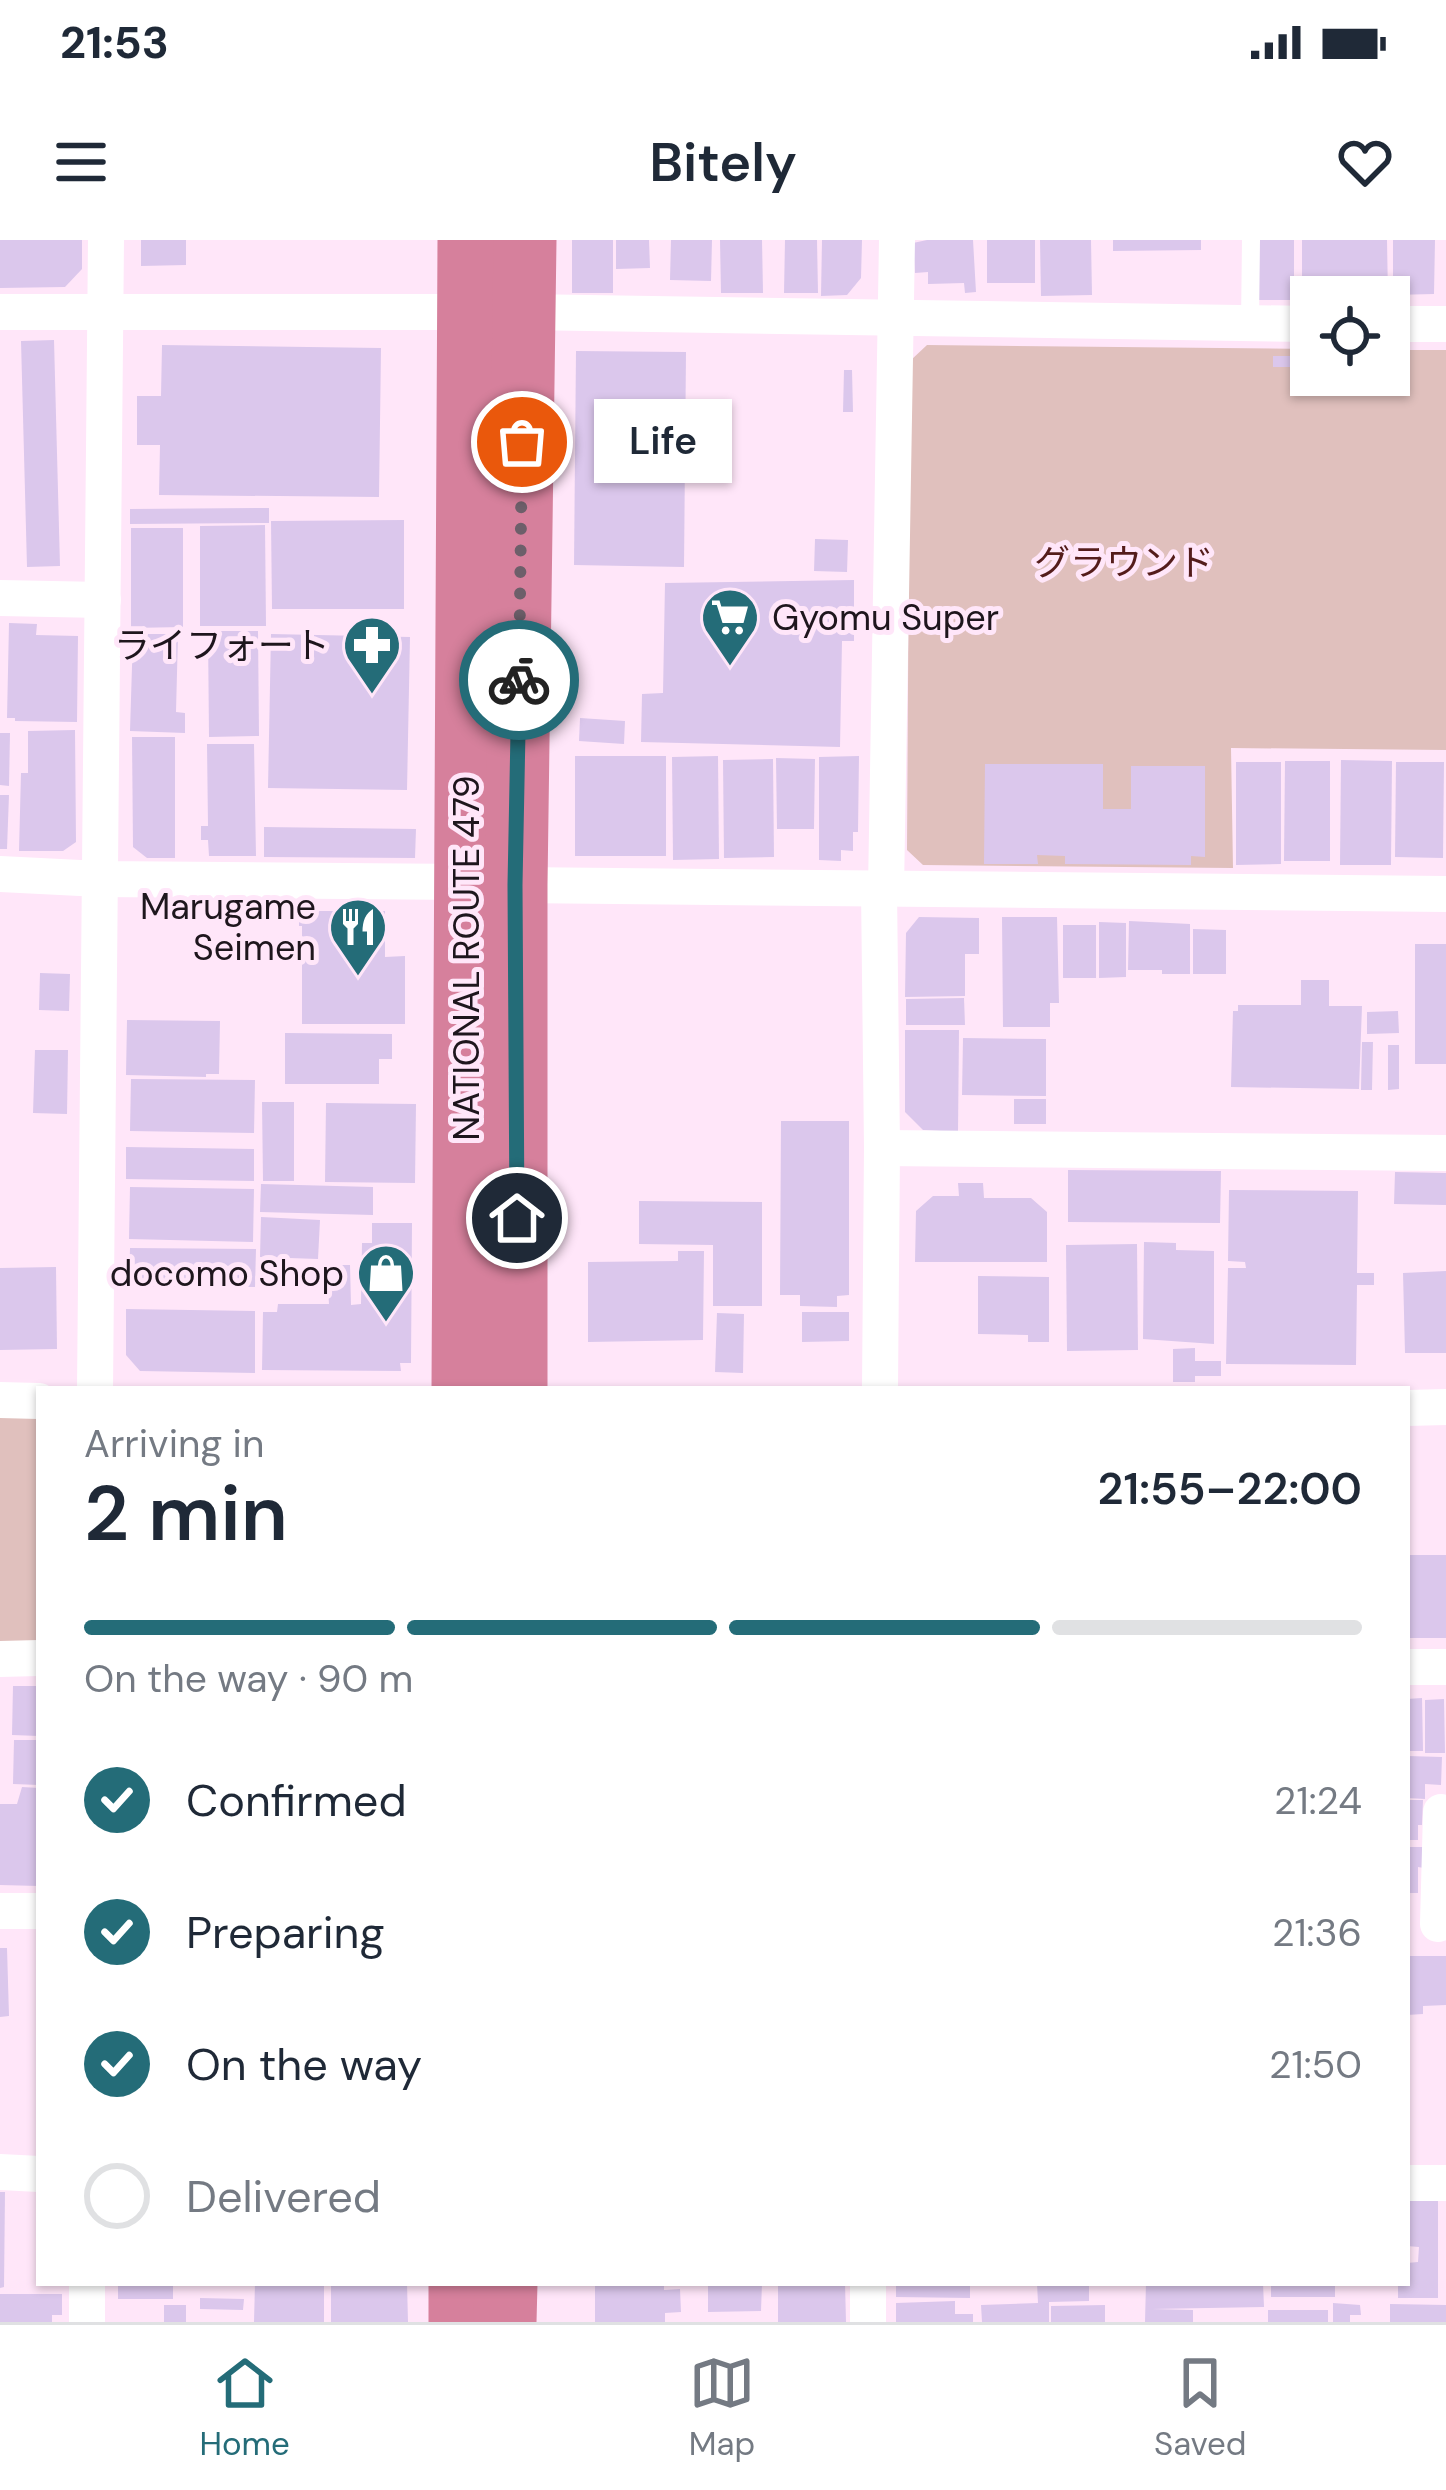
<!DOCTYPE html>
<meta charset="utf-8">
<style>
body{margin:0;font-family:"DM Sans","Noto Sans JP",sans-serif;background:#f6f6f7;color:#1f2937;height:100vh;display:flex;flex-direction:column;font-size:45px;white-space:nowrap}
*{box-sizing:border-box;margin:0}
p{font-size:39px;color:#747a83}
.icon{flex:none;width:66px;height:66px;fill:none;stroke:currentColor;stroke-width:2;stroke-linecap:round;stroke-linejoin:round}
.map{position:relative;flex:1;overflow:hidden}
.drawer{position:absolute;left:36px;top:1146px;width:1374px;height:900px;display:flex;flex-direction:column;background:#fff;border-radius:0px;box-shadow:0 3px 9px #0004}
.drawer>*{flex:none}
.buttons{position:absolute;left:1290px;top:36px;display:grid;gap:24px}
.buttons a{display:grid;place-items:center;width:120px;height:120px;border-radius:0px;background:#fff;box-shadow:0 3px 9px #0004;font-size:60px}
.pin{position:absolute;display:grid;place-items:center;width:102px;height:102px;color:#fff;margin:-51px;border:6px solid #fff;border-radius:50%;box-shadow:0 3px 12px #0007}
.courier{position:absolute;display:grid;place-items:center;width:120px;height:120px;margin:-60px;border:9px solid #246c78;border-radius:50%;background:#fff;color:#222;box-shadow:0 3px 15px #0007}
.bubble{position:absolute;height:84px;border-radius:0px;background:#fff;box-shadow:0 3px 9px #0004;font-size:39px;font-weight:600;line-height:84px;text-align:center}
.headline em{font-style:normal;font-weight:600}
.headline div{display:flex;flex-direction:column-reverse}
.headline{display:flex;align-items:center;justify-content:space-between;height:204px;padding:0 48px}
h1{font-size:78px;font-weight:600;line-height:90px}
.bar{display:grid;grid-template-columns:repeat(4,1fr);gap:18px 12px;align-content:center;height:144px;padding:0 48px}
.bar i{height:15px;border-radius:9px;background:#e0e1e3}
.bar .active{background:#246c78}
.bar p{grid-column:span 4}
ol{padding:0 48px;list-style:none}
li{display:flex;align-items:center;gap:36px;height:132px}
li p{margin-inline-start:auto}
li .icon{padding:12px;border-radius:50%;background:#246c78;color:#fff;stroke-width:4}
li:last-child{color:#747a83}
li i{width:66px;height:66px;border:6px solid #e0e1e3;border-radius:50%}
.status{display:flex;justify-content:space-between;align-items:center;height:84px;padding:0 60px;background:#fff;direction:ltr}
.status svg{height:33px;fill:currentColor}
header{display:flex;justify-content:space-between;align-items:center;height:156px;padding:0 48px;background:#fff;font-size:54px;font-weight:600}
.menu{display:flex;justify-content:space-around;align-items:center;height:168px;border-top:3px solid #e0e1e3;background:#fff;font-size:33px;color:#747a83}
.menu a{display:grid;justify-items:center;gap:6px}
.menu .active{color:#246c78}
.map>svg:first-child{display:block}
.green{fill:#e0c0bd}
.building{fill:#dbc7ec}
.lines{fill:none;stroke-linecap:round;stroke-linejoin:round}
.lane{stroke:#fff;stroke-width:18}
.street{stroke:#fff;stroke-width:36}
.highway{stroke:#d6809c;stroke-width:63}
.done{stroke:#6d5f6a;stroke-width:12;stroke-dasharray:0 21.6}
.route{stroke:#246c78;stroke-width:15}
.labels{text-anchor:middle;stroke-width:10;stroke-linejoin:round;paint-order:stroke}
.park-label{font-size:36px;fill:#541c1b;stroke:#ffe6f9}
.poi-label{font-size:36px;fill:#1e161d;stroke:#ffe6f9;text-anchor:end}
.street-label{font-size:36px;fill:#1e161d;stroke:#ffe6f9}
</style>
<div class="status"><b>21:53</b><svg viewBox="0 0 49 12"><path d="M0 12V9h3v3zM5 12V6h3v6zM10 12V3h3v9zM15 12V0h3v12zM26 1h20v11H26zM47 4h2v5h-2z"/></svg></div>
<header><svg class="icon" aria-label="menu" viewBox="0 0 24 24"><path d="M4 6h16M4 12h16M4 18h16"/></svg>Bitely<svg class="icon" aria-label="heart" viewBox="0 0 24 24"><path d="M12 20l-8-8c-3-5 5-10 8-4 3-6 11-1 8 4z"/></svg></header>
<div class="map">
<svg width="1446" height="2082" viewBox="0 0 1446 2082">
<rect width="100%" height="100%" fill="#ffe6f9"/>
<!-- green -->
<g class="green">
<polygon points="927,105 1311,109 1311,135 1389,135 1389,110 1446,110 1446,510 1231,508 1233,628 923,625 907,610 910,121"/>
<polygon points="0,1177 39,1178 39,1408 0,1407"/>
</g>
<!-- building -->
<g class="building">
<polygon points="0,0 82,0 82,29 65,47 0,48"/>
<polygon points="141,0 186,0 186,25 141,26"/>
<rect x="572" y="0" width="41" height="53"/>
<polygon points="616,0 649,0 650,28 616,29"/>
<polygon points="671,0 712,0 711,41 670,40"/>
<polygon points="720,0 762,0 763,53 721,53"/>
<polygon points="785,0 817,0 818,53 784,53"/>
<polygon points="822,0 862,0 861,38 847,55 821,56"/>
<polygon points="927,0 973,0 976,52 965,53 964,43 928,44 928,32 915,33 913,3"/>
<rect x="987" y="0" width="48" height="43"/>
<polygon points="1040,0 1091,0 1092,55 1041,56"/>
<polygon points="1113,0 1201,0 1201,10 1113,11"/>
<rect x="1257" y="0" width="37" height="60"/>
<polygon points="1302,0 1387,0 1388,57 1315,57 1315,38 1302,38"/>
<polygon points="1393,0 1435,0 1434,54 1393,55"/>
<polygon points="54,100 60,326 27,327 21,101"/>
<polygon points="162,105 381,108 379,257 159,255 160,205 137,205 137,156 161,156"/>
<polygon points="576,111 686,112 684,327 574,325"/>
<rect x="1273" y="116" width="38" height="11"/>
<polygon points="844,130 852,130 853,172 843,172"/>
<polygon points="269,268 269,283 130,284 130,269"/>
<polygon points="404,280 404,369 272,369 271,281"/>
<polygon points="265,285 266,386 200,386 200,286"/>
<polygon points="131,288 183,288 183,387 131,388"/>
<polygon points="815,299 848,300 847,332 814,331"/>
<polygon points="854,340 854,401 842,401 840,507 641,502 642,454 663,453 665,343"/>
<polygon points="9,383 37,384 36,395 78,396 77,482 15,481 15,478 7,478"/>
<polygon points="208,391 258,391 259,496 209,497"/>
<polygon points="133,394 178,394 176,472 185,473 185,493 130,491"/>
<polygon points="271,394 410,397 407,550 268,548"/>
<polygon points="580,478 625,481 624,504 579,501"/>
<polygon points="75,490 76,602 63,611 19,611 21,533 28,533 28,491"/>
<polygon points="0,493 10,493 9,546 0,545"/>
<polygon points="132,497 175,497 175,618 147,618 133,607"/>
<polygon points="207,504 254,504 256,616 209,616 208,600 201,600 201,586 208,586"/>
<rect x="575" y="516" width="91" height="100"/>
<polygon points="718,516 719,619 673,620 672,517"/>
<polygon points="859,516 858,592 853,592 853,611 841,610 841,621 819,620 819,517"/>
<polygon points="776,518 815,519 814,589 777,589"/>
<polygon points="773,519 774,617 724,618 723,520"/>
<polygon points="1341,520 1392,521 1391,625 1340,625"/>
<polygon points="1285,521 1330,521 1330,621 1284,621"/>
<polygon points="1236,522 1281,522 1281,624 1236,625"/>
<polygon points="1396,522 1444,522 1443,618 1395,617"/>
<polygon points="985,524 1103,524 1103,569 1131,569 1131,526 1205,526 1205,617 1191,616 1191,625 1065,624 1065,616 1037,615 1038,624 984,624"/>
<polygon points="0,555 9,555 7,609 0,609"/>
<polygon points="264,587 416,589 415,618 264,617"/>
<polygon points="312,667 312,671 385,671 385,717 405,716 405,784 302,784 302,686 299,686 299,668"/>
<polygon points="919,677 979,678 979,714 965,714 965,756 905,757 906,693"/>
<polygon points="1002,677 1057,677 1059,763 1050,763 1050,787 1003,787"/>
<polygon points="1129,681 1190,684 1190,734 1162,734 1162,730 1128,730"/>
<polygon points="1099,682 1126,683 1126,737 1099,738"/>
<rect x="1063" y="685" width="33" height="53"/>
<polygon points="1193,689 1226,690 1226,734 1193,734"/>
<rect x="1415" y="704" width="31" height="120"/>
<polygon points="40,733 70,734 69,771 39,770"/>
<polygon points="1301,740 1329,740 1329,766 1362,766 1359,849 1231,847 1233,771 1238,771 1238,765 1301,765"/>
<polygon points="964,758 965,785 906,785 906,759"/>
<polygon points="1398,771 1399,793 1367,794 1367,772"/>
<polygon points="127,780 220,781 219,834 206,834 206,837 126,835"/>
<polygon points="905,790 959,790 958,892 923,890 905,872"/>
<polygon points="285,793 392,794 392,819 379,819 379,844 285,844"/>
<polygon points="963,798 1046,799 1046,856 962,855"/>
<polygon points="1362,802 1373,802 1372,850 1361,850"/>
<polygon points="1388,805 1399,805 1399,849 1388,850"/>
<polygon points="35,810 68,810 67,874 33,873"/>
<polygon points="131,839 255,840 254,893 130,891"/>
<rect x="1014" y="859" width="32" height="25"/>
<polygon points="262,862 294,862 294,941 263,941"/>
<polygon points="326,863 416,864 415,943 325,942"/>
<polygon points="781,881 849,881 849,1055 837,1056 837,1067 800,1066 800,1055 780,1055"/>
<polygon points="126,907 254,909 254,941 126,939"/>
<polygon points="1068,930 1221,931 1220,983 1068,982"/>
<polygon points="1395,932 1446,933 1446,965 1394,964"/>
<polygon points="958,943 983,943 984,958 1031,958 1047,972 1047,1022 915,1022 916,971 933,956 959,956"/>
<polygon points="261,944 373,947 373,975 260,972"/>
<polygon points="130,947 254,949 253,1002 129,999"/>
<polygon points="1229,950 1358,951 1357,1033 1374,1033 1374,1045 1357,1045 1356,1125 1226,1124 1228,1028 1246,1028 1245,1022 1228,1021"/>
<polygon points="639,961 762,962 762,1066 713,1066 713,1005 639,1004"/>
<polygon points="261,977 320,980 318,1019 260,1017"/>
<polygon points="372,983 412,983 411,1123 400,1123 401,1131 262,1130 263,1072 277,1072 278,1064 329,1064 328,1048 336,1048 336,1025 350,1025 351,1065 361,1064 362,1003 372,1003"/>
<polygon points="1144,1002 1176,1003 1176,1010 1214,1011 1214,1104 1143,1099"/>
<polygon points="1137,1004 1138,1110 1067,1111 1066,1005"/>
<polygon points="130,1008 256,1009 255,1047 129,1046"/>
<polygon points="678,1011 704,1011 703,1100 588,1102 588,1022 678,1021"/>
<polygon points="56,1027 57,1109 0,1110 0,1028"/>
<polygon points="1446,1031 1446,1113 1405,1113 1403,1033"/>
<polygon points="978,1036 1049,1037 1049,1102 1028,1102 1028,1095 978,1094"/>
<polygon points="126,1069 255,1071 255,1133 140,1131 126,1115"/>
<polygon points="802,1072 849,1072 849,1101 802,1102"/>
<polygon points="717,1073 744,1074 743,1133 715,1132"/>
<polygon points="1195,1108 1195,1121 1221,1121 1221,1136 1195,1136 1195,1142 1173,1142 1173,1109"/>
<rect x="1407" y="1315" width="39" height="83"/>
<polygon points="13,1446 39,1446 39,1496 12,1495"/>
<polygon points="1422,1458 1423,1511 1407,1511 1407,1459"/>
<polygon points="1444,1459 1445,1513 1425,1513 1425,1460"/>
<polygon points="14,1500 39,1500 39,1545 13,1544"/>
<polygon points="1407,1516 1442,1517 1441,1545 1425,1544 1425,1559 1407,1558"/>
<polygon points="22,1547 39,1548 39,1646 0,1645 0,1564 17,1564"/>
<polygon points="1407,1560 1423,1560 1422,1585 1418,1585 1418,1600 1407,1600"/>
<polygon points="1407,1607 1424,1607 1424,1628 1418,1627 1418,1653 1407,1653"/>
<polygon points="0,1708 7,1708 9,1776 0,1777"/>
<polygon points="1407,1716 1446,1716 1446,1765 1423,1766 1423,1774 1407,1775"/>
<polygon points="0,1952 5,1952 4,2047 0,2048"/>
<polygon points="1407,1958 1438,1958 1438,2058 1398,2058 1398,2043 1407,2043 1407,2023 1418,2022 1419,2007 1407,2006"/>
<rect x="118" y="2043" width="55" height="16"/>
<polygon points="255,2043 324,2043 324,2082 254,2082"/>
<polygon points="331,2043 407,2043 408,2082 331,2082"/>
<polygon points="595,2043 664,2043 664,2050 680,2049 681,2072 665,2073 665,2082 595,2082"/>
<polygon points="708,2043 762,2043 761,2071 708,2072"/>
<polygon points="778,2043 845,2043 846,2082 778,2082"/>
<polygon points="896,2043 970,2043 970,2058 896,2057"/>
<polygon points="1037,2043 1089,2043 1089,2061 1049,2062 1049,2082 982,2082 981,2065 1038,2063"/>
<polygon points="1146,2043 1263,2043 1264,2067 1152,2069 1193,2070 1193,2082 1145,2082"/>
<rect x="1271" y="2043" width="64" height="14"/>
<polygon points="0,2054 62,2054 62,2075 52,2075 52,2082 0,2082"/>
<polygon points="200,2058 244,2059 243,2070 200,2069"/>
<polygon points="955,2061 955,2074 973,2074 973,2082 896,2082 896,2063"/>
<polygon points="1333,2063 1360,2065 1361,2075 1350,2075 1350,2082 1333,2082"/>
<polygon points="1390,2064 1446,2065 1446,2082 1390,2082"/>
<rect x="164" y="2065" width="22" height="17"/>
<polygon points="1105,2065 1105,2082 1051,2082 1051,2066"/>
<rect x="1268" y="2070" width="60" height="12"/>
</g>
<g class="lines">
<!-- lane -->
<polyline class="lane" points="1250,84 1251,0"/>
<!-- street -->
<g class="street">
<polyline points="0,72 468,72"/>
<polyline points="524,72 1311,84"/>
<polyline points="1389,84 1446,84"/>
<polyline points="0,358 103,360"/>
<polyline points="0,634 100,639 467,642"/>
<polyline points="516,645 1446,654"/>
<polyline points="879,649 882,908 880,1149"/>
<polyline points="886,650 897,0"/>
<polyline points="882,908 1446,913"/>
<polyline points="95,1149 106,0"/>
<polyline points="0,1160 39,1161"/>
<polyline points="1407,1168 1446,1167"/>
<polyline points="0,1419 39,1418"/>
<polyline points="1407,1427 1446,1427"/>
<polyline points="0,1671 39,1671"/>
<polyline points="1438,1684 1441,1572"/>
<polyline points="0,1932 39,1934"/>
<polyline points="1407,1943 1446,1943"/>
<polyline points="87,2082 87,2043"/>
<polyline points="868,2082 868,2043"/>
</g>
<!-- highway -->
<g class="highway">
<polyline points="463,1149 469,0"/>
<polyline points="516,1149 516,645 525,0"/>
<polyline points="460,2082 460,2043"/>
<polyline points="505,2082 506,2043"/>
</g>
</g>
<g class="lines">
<!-- done -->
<polyline class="done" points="519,440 522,202"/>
<!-- route -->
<polyline class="route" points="517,978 515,645 519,440"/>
</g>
<!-- icons -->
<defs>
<symbol id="supermarket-pin" viewBox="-11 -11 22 30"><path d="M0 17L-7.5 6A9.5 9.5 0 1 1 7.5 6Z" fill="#246c78" stroke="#ffe6f9"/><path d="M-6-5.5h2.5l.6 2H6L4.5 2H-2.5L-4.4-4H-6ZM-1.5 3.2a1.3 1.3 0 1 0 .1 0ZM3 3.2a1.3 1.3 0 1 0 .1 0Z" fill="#fff"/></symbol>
<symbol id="pharmacy-pin" viewBox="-11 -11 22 30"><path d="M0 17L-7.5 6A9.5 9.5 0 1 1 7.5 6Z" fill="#246c78" stroke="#ffe6f9"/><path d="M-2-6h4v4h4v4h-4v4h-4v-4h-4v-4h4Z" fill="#fff"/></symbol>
<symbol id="restaurant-pin" viewBox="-11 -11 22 30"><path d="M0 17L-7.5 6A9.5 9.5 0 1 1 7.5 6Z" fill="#246c78" stroke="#ffe6f9"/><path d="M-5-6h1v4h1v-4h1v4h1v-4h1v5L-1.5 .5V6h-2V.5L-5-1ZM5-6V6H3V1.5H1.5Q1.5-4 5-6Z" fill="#fff"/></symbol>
<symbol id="shop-pin" viewBox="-11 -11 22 30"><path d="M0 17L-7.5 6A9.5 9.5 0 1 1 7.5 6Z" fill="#246c78" stroke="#ffe6f9"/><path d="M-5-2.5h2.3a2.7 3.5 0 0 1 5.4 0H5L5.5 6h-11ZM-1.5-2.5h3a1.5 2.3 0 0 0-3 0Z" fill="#fff"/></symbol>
</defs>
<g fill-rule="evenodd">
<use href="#supermarket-pin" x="697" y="344" width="66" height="90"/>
<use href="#pharmacy-pin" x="339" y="372" width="66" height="90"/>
<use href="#restaurant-pin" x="325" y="654" width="66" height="90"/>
<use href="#shop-pin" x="353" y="1000" width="66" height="90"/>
</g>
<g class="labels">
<!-- park labels -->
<g class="park-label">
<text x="1124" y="335">グラウンド</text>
</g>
<!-- poi labels -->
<g class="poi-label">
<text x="772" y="390" text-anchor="start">Gyomu Super</text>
<text x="330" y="418">ライフォート</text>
<text x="316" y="679">Marugame<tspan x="316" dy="41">Seimen</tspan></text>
<text x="344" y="1046">docomo Shop</text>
</g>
<!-- street labels -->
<g class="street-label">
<text transform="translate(466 718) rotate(-90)" y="13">NATIONAL ROUTE 479</text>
</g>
</g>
</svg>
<div class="buttons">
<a><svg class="icon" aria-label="locate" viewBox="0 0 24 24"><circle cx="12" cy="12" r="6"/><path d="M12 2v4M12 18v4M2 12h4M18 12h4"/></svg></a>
</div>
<div class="pin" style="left:522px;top:202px;background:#ea580c"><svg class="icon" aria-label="bag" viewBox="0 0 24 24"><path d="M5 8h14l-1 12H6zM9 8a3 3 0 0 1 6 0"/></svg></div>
<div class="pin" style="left:517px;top:978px;background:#1f2937"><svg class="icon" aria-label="home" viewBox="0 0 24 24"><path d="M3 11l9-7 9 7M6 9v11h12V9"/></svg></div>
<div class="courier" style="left:519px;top:440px"><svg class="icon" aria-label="bike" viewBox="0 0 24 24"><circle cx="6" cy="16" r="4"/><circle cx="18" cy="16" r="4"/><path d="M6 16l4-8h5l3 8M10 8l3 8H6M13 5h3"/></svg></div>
<div class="bubble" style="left:594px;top:159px;width:138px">Life</div>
<section class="drawer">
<div class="headline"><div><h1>2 min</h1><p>Arriving in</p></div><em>21:55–22:00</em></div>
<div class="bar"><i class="active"></i><i class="active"></i><i class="active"></i><i></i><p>On the way · 90 m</p></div>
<ol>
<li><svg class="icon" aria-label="check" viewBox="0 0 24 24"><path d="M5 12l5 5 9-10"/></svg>Confirmed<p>21:24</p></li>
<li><svg class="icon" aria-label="check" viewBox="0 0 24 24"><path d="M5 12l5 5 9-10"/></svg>Preparing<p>21:36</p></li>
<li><svg class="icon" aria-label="check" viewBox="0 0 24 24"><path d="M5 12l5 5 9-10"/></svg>On the way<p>21:50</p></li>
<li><i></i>Delivered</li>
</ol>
</section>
</div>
<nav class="menu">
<a class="active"><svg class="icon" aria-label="home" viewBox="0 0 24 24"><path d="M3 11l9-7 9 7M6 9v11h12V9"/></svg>Home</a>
<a><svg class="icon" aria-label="map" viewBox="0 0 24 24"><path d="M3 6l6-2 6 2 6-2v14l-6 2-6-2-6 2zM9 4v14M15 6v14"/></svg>Map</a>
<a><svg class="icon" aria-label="saved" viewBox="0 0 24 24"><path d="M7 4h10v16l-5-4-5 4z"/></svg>Saved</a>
</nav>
